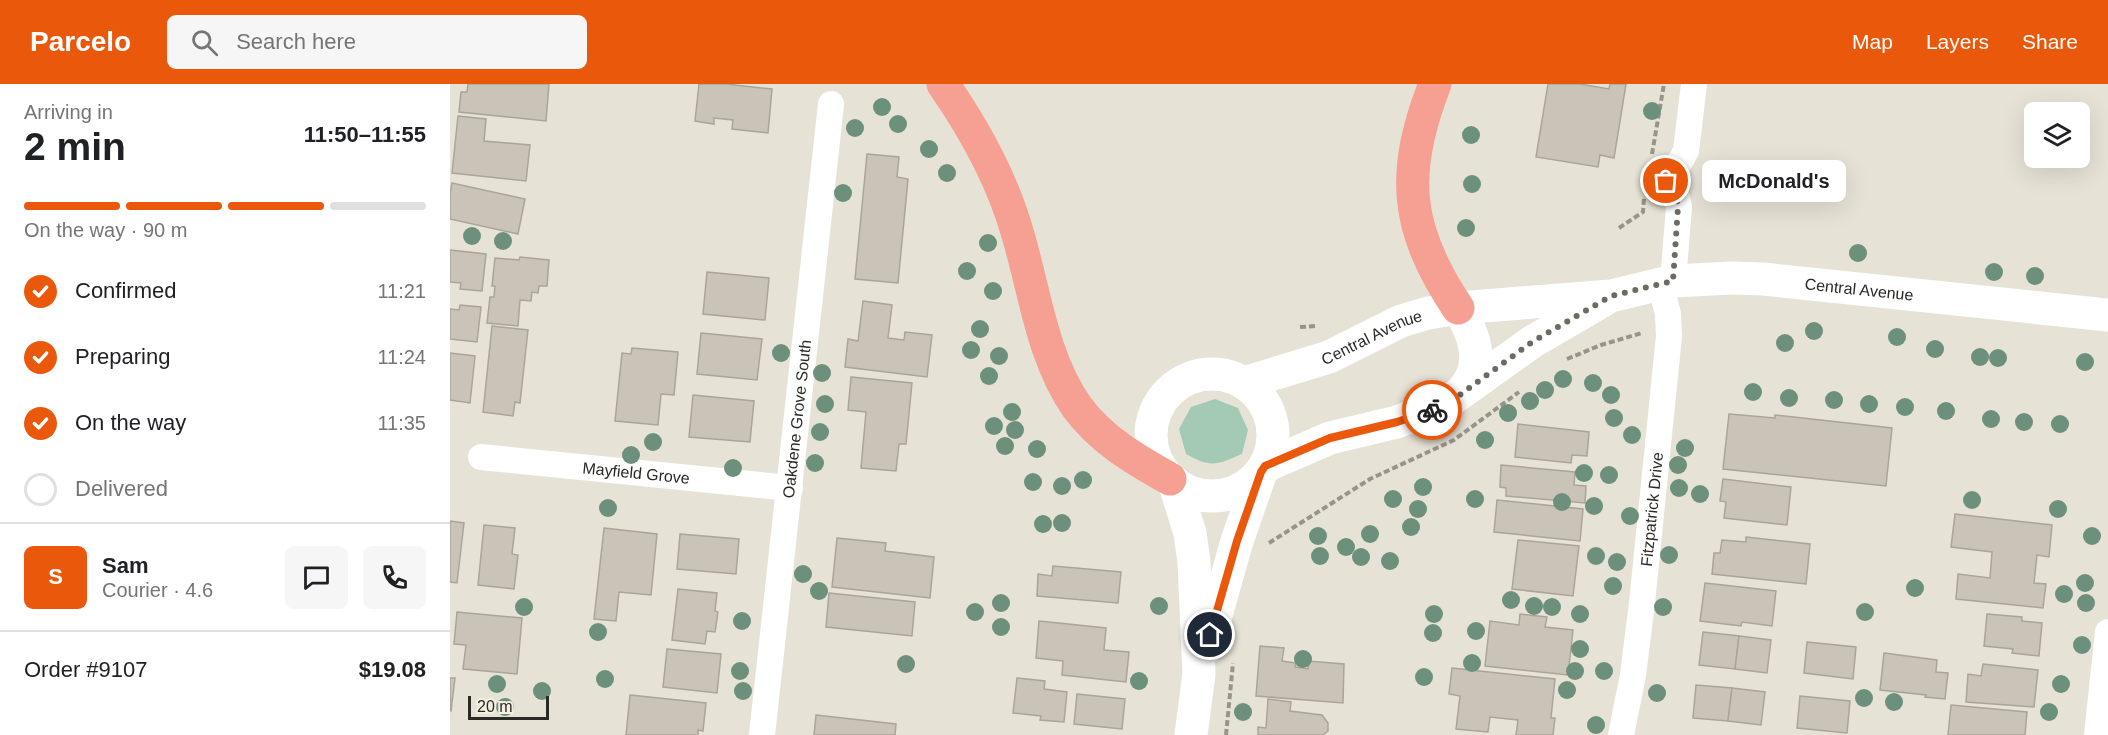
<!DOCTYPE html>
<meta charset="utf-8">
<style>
body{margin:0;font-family:Helvetica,sans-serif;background:#f6f6f6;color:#202124;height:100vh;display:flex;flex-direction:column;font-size:22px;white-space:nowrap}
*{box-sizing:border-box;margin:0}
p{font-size:20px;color:#757577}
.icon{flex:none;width:33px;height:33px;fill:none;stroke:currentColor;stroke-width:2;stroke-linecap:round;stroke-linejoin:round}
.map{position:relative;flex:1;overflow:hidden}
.details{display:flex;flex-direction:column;background:#fff;width:450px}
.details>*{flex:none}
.tools{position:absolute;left:1574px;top:18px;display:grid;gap:12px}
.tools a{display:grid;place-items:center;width:66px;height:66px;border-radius:9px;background:#fff;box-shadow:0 6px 24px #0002;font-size:30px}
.scale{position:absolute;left:18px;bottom:15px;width:81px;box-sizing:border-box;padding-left:6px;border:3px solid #2b2924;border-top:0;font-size:16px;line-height:21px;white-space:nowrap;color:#2b2924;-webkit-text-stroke:4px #f5efe3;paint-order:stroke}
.pin{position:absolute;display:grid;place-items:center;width:51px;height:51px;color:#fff;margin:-26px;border:3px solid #fff;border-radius:50%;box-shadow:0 2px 6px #0007}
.courier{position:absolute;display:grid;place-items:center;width:60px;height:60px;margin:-30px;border:4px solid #ea580c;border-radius:50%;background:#fff;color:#222;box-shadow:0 2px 8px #0007}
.bubble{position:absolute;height:42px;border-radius:9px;background:#fff;box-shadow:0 6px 24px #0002;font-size:20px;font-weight:700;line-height:42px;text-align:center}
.overview em{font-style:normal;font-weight:700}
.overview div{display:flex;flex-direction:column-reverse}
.overview{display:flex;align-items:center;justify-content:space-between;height:102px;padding:0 24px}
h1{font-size:39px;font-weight:700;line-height:45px}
.bar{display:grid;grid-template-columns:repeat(4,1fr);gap:9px 6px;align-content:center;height:72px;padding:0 24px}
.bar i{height:8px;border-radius:4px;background:#e0e0e0}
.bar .current{background:#ea580c}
.bar p{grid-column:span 4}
.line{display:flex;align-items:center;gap:15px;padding:0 24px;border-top:2px solid #e0e0e0}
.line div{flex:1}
.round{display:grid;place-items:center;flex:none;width:63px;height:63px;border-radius:9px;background:#f6f6f6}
ol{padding:0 24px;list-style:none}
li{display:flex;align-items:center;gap:18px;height:66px}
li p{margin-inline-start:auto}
li .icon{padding:6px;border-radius:50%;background:#ea580c;color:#fff;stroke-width:4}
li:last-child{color:#757577}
li i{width:33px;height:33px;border:3px solid #e0e0e0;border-radius:50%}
header{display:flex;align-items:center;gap:36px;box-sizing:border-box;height:84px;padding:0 30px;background:#ea580c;color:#fff}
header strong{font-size:28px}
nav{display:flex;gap:33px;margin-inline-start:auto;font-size:21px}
.search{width:420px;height:54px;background:#f6f6f6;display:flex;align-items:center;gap:15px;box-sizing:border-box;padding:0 21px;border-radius:9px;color:#757577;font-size:22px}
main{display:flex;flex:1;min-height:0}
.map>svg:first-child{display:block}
.green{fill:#a4c9b5}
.building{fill:#c9c3b8;stroke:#aaa599;stroke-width:1.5}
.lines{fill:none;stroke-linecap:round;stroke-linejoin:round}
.path{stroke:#98948b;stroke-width:4;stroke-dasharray:6 3;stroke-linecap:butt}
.minor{stroke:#fff;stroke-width:26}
.secondary{stroke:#fff;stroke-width:33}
.motorway{stroke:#f69f93;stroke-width:33}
.tree{fill:#6c907c}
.done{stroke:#6d6a62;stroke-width:6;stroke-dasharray:0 10.8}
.route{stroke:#ea580c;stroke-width:8}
.labels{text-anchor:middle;stroke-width:5;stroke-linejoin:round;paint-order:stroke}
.street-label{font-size:16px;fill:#2b2924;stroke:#f5efe3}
</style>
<header>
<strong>Parcelo</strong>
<div class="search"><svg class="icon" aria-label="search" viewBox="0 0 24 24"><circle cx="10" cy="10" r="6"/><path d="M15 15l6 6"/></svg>Search here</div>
<nav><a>Map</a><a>Layers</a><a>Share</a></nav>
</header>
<main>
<section class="details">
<div class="overview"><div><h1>2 min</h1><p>Arriving in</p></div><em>11:50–11:55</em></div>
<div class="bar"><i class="current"></i><i class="current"></i><i class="current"></i><i></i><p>On the way · 90 m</p></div>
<ol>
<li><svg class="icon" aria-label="check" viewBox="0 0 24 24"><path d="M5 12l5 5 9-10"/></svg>Confirmed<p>11:21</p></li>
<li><svg class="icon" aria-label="check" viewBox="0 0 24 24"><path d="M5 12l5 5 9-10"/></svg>Preparing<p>11:24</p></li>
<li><svg class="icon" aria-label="check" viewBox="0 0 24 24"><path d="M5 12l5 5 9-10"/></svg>On the way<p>11:35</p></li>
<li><i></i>Delivered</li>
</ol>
<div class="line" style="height:108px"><b class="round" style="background:#ea580c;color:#fff">S</b><div><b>Sam</b><p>Courier · 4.6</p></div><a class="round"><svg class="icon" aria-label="chat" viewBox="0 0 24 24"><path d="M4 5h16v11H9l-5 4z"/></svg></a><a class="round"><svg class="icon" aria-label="phone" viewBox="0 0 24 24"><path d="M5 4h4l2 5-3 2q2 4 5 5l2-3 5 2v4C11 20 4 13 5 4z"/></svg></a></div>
<div class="line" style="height:78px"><div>Order #9107</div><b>$19.08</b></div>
</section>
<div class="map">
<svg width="1658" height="651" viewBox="0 0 1658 651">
<rect width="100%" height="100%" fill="#e7e2d6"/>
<!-- green -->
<path class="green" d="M765 315 788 324 798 346 792 370C766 381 761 384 736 370L729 345 741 323Z"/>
<!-- building -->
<g class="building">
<polygon points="18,0 99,0 96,37 9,28 11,8 17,8"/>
<polygon points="249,0 276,0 322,5 318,49 282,45 283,36 264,34 264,40 245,37"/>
<polygon points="1098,0 1130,0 1159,5 1160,0 1176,0 1164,74 1150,71 1148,83 1086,73"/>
<polygon points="8,32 36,35 34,57 80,61 76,97 2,89"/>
<polygon points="417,70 449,73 447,93 458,95 448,199 405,195"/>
<polygon points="2,99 75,115 68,150 0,135 0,110"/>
<polygon points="0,166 36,170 32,207 10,205 11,199 0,198"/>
<polygon points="70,173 99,176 97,202 89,202 88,209 82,208 81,217 70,216 68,242 37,239 40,213 44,213 45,202 42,202 45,174 69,176"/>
<polygon points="257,188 319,194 315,236 253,230"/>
<polygon points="413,217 442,221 438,254 454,256 455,248 482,251 477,293 395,283 398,255 408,257"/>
<polygon points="10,221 31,223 27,258 0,255 0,225 9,226"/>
<polygon points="42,242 78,246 70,319 65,318 63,332 33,328"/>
<polygon points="251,249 312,255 307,296 247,290"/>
<polygon points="182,264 228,268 224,311 211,310 208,341 165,337 172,269 181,270"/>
<polygon points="0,269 25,272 20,319 0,316"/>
<polygon points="401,293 462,299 456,360 449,360 446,387 411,384 416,328 398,326"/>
<polygon points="243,311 304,317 300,358 239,353"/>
<polygon points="1279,330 1325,334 1325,331 1442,344 1436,402 1273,385"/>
<polygon points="1068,340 1139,348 1137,372 1122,371 1121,379 1065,373"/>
<polygon points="1051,381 1125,388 1124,401 1136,402 1135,419 1056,412 1056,404 1050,403"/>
<polygon points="1273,395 1341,403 1337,441 1274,434 1276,418 1270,417"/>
<polygon points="1047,416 1133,425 1130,457 1044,448"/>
<polygon points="1505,430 1602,441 1599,473 1587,471 1584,499 1596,500 1593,524 1506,515 1508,490 1540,494 1542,468 1501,463"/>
<polygon points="0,437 14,439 7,499 0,498"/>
<polygon points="34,441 65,444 62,470 68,471 64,505 28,501"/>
<polygon points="154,444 207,450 201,511 169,508 166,537 144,535"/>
<polygon points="230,450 289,455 286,490 227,485"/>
<polygon points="1296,453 1360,460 1356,500 1262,490 1264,469 1270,469 1272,456 1296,458"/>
<polygon points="387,454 436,459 435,467 484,473 480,514 382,503"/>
<polygon points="1068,456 1129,462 1123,512 1062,505"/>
<polygon points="603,482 671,488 668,519 587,512 588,490 602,492"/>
<polygon points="1255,499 1326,507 1322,542 1292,538 1291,542 1250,537"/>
<polygon points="228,505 267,509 265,527 268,528 265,548 257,547 255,560 222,556"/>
<polygon points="379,509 465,518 462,552 376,543"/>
<polygon points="7,528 72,534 67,590 13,585 16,561 4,560"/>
<polygon points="1070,530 1097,533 1095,543 1123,546 1118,591 1035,582 1040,537 1069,541"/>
<polygon points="1537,530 1572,533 1572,537 1592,539 1589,572 1562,569 1563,565 1534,562"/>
<polygon points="589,537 656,544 654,566 679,568 676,598 612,591 613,577 586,574"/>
<polygon points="1253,548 1289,552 1285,585 1249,581"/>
<polygon points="1289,552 1321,556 1317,589 1285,585"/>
<polygon points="1357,558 1406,563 1403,595 1354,589"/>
<polygon points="810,562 834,564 832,577 846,579 845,583 858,585 858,577 894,580 893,619 806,612"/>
<polygon points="217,565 271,570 267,609 213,603"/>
<polygon points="1434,569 1487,576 1486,588 1498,589 1495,615 1475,613 1476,611 1430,606"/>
<polygon points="1533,580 1588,586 1584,623 1516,618 1518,590 1531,592"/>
<polygon points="1002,584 1105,595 1101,634 1105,634 1103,651 1066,651 1068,636 1040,633 1038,648 1006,645 1010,612 999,610"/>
<polygon points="0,594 5,594 1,627 0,626"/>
<polygon points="567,594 595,597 594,605 617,608 614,638 590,636 591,632 563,629"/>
<polygon points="1246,601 1282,604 1278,637 1243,634"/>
<polygon points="1282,604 1315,608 1311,641 1278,637"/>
<polygon points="627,610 675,615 672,645 624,640"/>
<polygon points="180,611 256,619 253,647 248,646 248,651 176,651"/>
<polygon points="1350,612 1400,617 1397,649 1347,644"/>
<polygon points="818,615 841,618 840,627 872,631 878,639 878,647 873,651 808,651 808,643 816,644"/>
<polygon points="1501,621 1577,628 1575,651 1498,651"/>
<polygon points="366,631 446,640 445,651 364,651"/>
</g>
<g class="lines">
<!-- path -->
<g class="path">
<polyline points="1202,70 1214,0"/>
<polyline points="1169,144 1193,128 1194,113"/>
<polyline points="850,243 867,242"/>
<polyline points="1117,275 1151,261 1192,249"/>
<polyline points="819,459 920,395 1004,356 1069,308"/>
<polyline points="776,651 783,579"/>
</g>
<!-- minor -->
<g class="minor">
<polyline points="1223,197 1229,123 1226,110 1216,97 1231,76 1236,67 1244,0"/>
<path id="s1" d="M31 373 340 404"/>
<path id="s2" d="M312 651 381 20"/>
<path id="s3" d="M1171 651 1183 591 1192 519 1219 252 1218 230 1210 199"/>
<polyline points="1647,651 1658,548"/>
</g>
<!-- secondary -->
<g class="secondary">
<path d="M1008 224C1026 252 1036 283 1010 309"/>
<circle cx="762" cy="351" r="61"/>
<path id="s4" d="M794 299 879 273 951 237 978 229 1008 224 1161 212 1223 197 1282 194 1313 195 1658 231"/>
<polyline points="815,382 880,354 947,338 998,318 1082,258 1154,216"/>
<polyline points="724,398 740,449 744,478 749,590 741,651"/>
<polyline points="757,563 787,457 811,388"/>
</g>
<!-- motorway -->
<g class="motorway">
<path d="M493 0C525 46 553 97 568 151 585 208 592 273 627 323 651 356 686 376 720 395"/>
<path d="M985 0C950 89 955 145 1008 224"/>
</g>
</g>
<!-- trees -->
<g class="tree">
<circle cx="432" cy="23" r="9"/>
<circle cx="1202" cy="27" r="9"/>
<circle cx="448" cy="40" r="9"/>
<circle cx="405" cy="44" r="9"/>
<circle cx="1021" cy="51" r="9"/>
<circle cx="479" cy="65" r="9"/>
<circle cx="497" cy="89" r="9"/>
<circle cx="1022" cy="100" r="9"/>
<circle cx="393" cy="109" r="9"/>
<circle cx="1016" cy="144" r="9"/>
<circle cx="22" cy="152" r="9"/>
<circle cx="53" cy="157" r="9"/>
<circle cx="538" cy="159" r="9"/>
<circle cx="1408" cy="169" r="9"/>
<circle cx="517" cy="187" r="9"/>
<circle cx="1544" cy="188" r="9"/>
<circle cx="1585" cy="192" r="9"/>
<circle cx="543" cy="207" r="9"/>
<circle cx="530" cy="245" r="9"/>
<circle cx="1364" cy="247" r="9"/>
<circle cx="1447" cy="253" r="9"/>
<circle cx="1335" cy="259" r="9"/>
<circle cx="1485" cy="265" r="9"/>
<circle cx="521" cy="266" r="9"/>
<circle cx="331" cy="269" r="9"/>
<circle cx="549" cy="272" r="9"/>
<circle cx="1530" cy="273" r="9"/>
<circle cx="1548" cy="274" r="9"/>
<circle cx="1635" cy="278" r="9"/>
<circle cx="372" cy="289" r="9"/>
<circle cx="539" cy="292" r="9"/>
<circle cx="1113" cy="295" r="9"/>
<circle cx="1143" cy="299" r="9"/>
<circle cx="1095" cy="306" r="9"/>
<circle cx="1303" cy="308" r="9"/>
<circle cx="1161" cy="311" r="9"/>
<circle cx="1339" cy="314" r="9"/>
<circle cx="1384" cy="316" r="9"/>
<circle cx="1080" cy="317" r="9"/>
<circle cx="375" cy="320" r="9"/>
<circle cx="1419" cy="320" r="9"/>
<circle cx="1455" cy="323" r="9"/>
<circle cx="1496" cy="327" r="9"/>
<circle cx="562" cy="328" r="9"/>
<circle cx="1058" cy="329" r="9"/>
<circle cx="1164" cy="334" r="9"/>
<circle cx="1541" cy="335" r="9"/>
<circle cx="1574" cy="338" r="9"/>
<circle cx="1610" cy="340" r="9"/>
<circle cx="544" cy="342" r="9"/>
<circle cx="565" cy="346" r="9"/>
<circle cx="370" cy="348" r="9"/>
<circle cx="1182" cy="351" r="9"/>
<circle cx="1035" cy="356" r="9"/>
<circle cx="203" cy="358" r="9"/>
<circle cx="555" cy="362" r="9"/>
<circle cx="1235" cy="364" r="9"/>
<circle cx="587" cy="365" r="9"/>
<circle cx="181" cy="371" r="9"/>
<circle cx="365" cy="379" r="9"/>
<circle cx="1228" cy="381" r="9"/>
<circle cx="283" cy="384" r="9"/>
<circle cx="1134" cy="389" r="9"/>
<circle cx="1159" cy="391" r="9"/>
<circle cx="633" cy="396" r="9"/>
<circle cx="583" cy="398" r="9"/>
<circle cx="612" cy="402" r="9"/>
<circle cx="973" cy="403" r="9"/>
<circle cx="1229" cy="404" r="9"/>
<circle cx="1250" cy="410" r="9"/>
<circle cx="943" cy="415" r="9"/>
<circle cx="1025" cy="415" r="9"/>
<circle cx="1522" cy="416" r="9"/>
<circle cx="1112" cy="418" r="9"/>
<circle cx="1144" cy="422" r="9"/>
<circle cx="158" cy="424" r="9"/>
<circle cx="968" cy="425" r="9"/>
<circle cx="1608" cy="425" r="9"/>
<circle cx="1180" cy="432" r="9"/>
<circle cx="612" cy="439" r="9"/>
<circle cx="593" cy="440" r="9"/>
<circle cx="961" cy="443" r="9"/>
<circle cx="920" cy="450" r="9"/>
<circle cx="868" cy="452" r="9"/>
<circle cx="1642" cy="452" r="9"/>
<circle cx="896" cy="463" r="9"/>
<circle cx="1219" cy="471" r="9"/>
<circle cx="870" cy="472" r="9"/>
<circle cx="1146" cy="472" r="9"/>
<circle cx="911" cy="473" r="9"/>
<circle cx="940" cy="477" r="9"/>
<circle cx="1167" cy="478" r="9"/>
<circle cx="353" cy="490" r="9"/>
<circle cx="1635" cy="499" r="9"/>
<circle cx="1163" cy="502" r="9"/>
<circle cx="1465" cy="504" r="9"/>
<circle cx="369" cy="507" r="9"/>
<circle cx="1614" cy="510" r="9"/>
<circle cx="1061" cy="516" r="9"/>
<circle cx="551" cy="519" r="9"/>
<circle cx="1636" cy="519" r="9"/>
<circle cx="709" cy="522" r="9"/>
<circle cx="1084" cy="522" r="9"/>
<circle cx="74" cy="523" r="9"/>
<circle cx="1102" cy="523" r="9"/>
<circle cx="1213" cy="523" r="9"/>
<circle cx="525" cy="528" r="9"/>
<circle cx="1415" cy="528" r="9"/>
<circle cx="984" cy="530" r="9"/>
<circle cx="1130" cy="530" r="9"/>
<circle cx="292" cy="537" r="9"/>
<circle cx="551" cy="543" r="9"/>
<circle cx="1026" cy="547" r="9"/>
<circle cx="148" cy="548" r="9"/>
<circle cx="983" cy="549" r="9"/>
<circle cx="1632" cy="561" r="9"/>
<circle cx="1130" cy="565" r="9"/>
<circle cx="853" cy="575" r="9"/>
<circle cx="1022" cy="579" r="9"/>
<circle cx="456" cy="580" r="9"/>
<circle cx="290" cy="587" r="9"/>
<circle cx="1125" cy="587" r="9"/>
<circle cx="1154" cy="587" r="9"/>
<circle cx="974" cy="593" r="9"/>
<circle cx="155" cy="595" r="9"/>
<circle cx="689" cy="597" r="9"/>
<circle cx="47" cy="600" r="9"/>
<circle cx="1611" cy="600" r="9"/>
<circle cx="1117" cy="606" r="9"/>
<circle cx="92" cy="607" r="9"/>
<circle cx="293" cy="607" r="9"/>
<circle cx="1207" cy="609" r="9"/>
<circle cx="1414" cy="614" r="9"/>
<circle cx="1444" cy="618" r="9"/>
<circle cx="55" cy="623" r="9"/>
<circle cx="793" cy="628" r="9"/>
<circle cx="1599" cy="628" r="9"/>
<circle cx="1146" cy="641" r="9"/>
</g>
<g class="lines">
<!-- done -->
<polyline class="done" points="982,326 1007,313 1082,258 1161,212 1223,197 1228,123 1226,110 1216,97"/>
<!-- route -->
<polyline class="route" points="760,551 787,457 811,388 815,382 880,354 947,338 982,326"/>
</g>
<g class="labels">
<!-- street labels -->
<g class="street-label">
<text dy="6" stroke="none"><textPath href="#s4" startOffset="632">Central Avenue</textPath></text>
<text dy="6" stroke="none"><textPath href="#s4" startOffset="136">Central Avenue</textPath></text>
<text dy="6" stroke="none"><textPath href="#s2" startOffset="318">Oakdene Grove South</textPath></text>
<text dy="6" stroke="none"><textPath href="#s1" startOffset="156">Mayfield Grove</textPath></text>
<text dy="6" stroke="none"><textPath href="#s3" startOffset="228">Fitzpatrick Drive</textPath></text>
</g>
</g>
</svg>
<div class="tools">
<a><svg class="icon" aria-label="layers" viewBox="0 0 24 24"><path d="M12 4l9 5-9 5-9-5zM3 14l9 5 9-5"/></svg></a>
</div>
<div class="scale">20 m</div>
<div class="pin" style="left:1216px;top:97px;background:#ea580c"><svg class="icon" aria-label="bag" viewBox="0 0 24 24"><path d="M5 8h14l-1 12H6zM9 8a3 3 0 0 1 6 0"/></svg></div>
<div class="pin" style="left:760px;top:551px;background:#1f2937"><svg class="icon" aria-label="home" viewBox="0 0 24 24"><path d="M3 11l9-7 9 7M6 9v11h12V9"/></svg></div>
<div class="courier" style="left:982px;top:326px"><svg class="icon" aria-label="bike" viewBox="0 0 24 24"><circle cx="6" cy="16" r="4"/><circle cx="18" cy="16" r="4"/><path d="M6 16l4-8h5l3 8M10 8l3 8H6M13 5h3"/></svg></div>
<div class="bubble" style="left:1252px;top:76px;width:144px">McDonald's</div>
</div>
</main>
